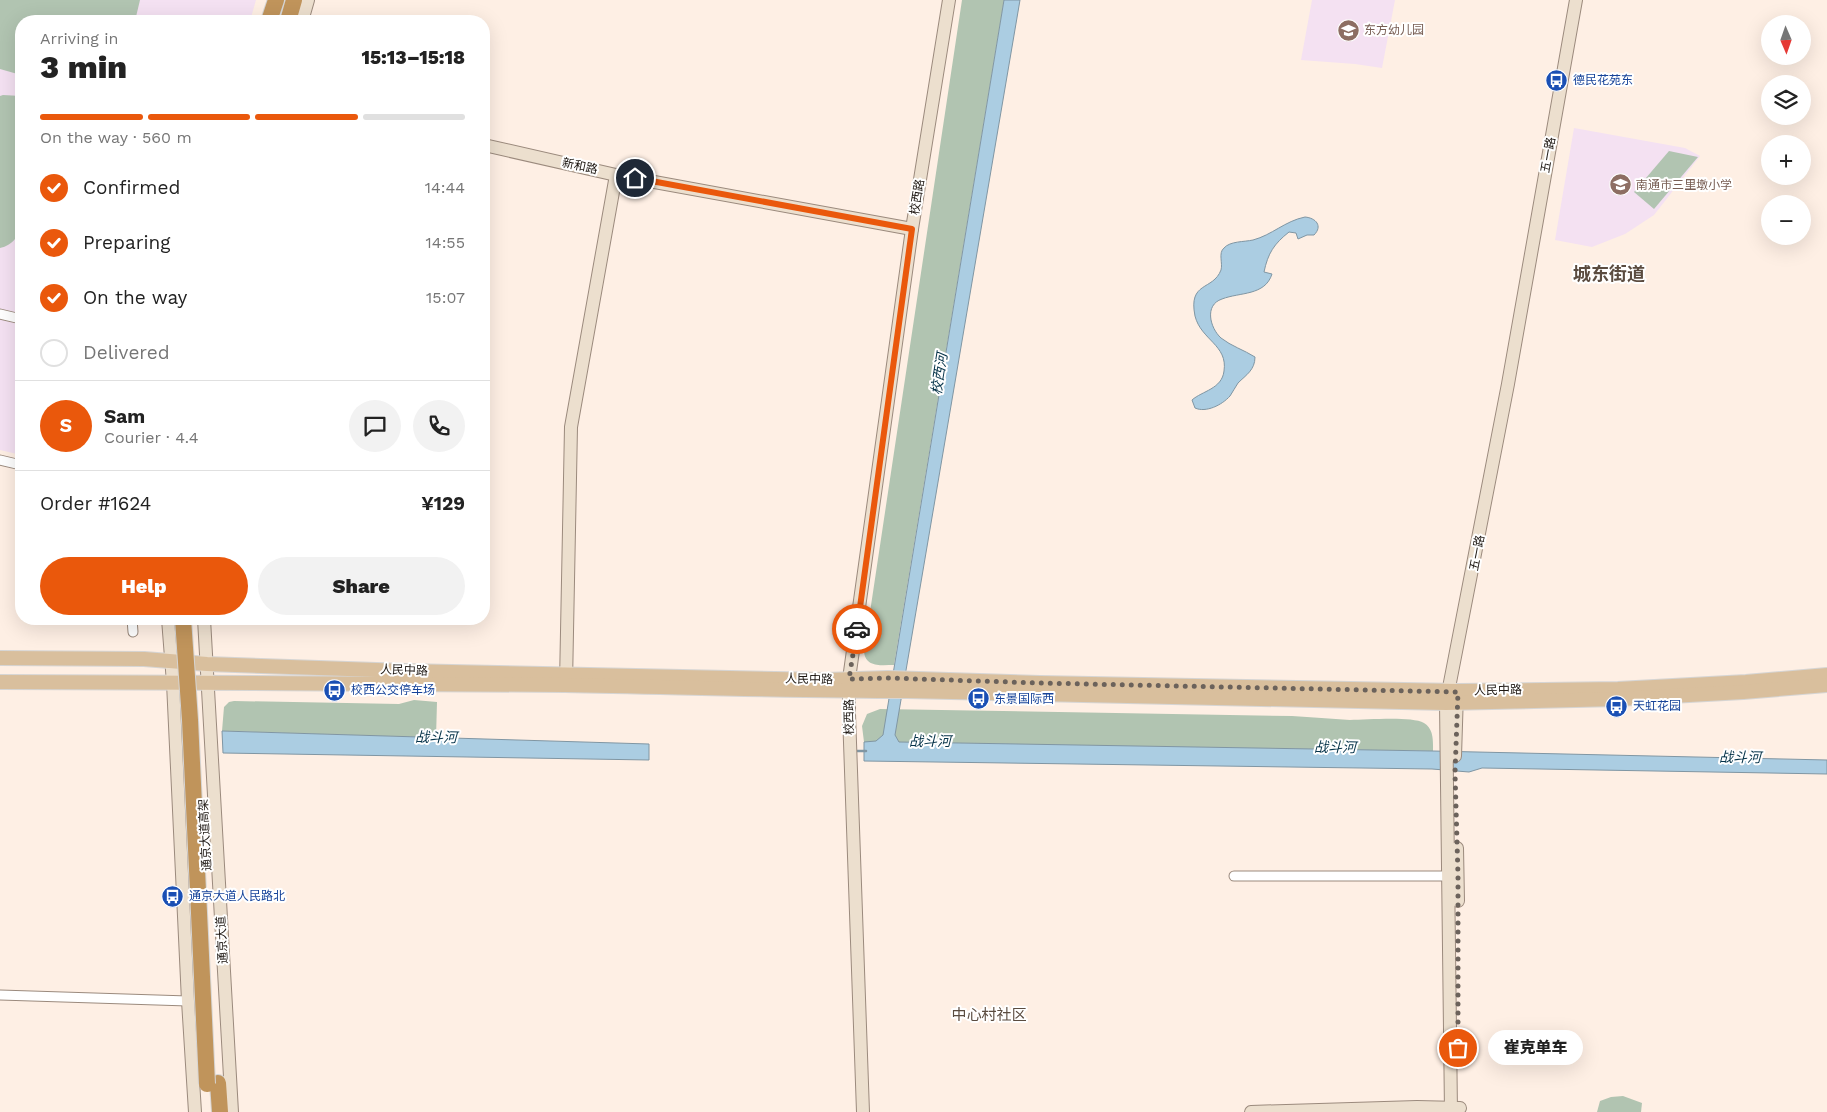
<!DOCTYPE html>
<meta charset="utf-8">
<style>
body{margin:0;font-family:"Work Sans","Noto Sans SC",sans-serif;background:#f2f2f2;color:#222;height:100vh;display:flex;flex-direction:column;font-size:19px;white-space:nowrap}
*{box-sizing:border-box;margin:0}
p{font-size:16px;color:#767676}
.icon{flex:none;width:28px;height:28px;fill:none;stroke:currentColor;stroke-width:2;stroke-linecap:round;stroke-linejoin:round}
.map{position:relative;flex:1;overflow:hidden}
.panel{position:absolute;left:15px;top:15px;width:475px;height:610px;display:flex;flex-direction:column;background:#fff;border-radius:20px;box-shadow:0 5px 20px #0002}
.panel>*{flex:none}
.needle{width:32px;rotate:178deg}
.buttons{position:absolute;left:1761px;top:15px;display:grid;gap:10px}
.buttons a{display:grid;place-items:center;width:50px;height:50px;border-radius:50%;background:#fff;box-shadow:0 5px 20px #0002;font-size:25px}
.pin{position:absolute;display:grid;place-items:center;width:42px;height:42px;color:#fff;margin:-21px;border:2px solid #fff;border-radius:50%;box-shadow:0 1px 5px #0007}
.courier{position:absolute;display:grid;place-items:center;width:50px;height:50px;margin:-25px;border:4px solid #ea580c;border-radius:50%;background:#fff;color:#222;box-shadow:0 1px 6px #0007}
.bubble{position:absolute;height:35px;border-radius:18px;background:#fff;box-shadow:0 5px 20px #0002;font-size:16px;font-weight:800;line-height:35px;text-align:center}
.summary em{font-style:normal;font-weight:800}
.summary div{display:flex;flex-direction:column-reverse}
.summary{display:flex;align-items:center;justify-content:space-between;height:85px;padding:0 25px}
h1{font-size:32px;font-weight:800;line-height:38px}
.bar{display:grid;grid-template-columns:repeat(4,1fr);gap:8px 5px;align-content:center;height:60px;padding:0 25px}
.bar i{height:6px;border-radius:4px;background:#e0e0e0}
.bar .current{background:#ea580c}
.bar p{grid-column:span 4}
.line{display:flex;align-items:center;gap:12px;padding:0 25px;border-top:1px solid #e0e0e0}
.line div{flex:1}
.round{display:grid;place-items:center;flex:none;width:52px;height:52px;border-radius:26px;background:#f2f2f2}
ol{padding:0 25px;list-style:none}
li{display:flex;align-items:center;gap:15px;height:55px}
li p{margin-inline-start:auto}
li .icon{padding:5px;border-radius:50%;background:#ea580c;color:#fff;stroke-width:4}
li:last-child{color:#767676}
li i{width:28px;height:28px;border:2px solid #e0e0e0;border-radius:50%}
.action{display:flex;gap:10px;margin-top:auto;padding:10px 25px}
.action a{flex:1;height:58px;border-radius:30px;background:#ea580c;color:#fff;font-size:20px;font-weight:800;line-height:58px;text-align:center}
.action a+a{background:#f2f2f2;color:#222}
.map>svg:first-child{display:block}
.education{fill:#f4e1f2}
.green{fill:#b1c4b1}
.water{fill:#abcde2;stroke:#8096a3}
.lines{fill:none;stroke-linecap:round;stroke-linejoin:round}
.stream{stroke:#8096a3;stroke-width:2.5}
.street-casing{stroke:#9b8a7d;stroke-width:11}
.secondary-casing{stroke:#9b8a7d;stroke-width:14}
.primary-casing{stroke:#d6d5d4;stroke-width:16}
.highway-casing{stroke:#d6d5d4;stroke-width:18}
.street{stroke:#fff;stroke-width:9}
.secondary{stroke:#ecdfce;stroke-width:12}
.primary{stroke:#d9bf9d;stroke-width:14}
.highway{stroke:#c0945b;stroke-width:16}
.highway-bridge-casing{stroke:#d6d5d4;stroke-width:18;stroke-linecap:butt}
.highway-bridge{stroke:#c0945b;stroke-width:16}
.done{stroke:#6b625b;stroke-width:5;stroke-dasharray:0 9}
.route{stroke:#ea580c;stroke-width:6}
.labels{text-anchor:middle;stroke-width:4;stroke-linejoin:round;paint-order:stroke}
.education-label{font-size:12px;fill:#785e54;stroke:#fff;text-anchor:start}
.transit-label{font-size:12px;fill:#164399;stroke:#fff;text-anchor:start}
.street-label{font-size:12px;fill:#1c1611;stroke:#fff}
.water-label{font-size:14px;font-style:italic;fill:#043248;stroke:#fff}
.quarter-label{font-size:15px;fill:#5b4c40;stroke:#fff}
.district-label{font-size:18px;font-weight:bold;fill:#5b4c40;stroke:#fff}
</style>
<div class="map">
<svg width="1827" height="1112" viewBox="0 0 1827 1112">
<rect width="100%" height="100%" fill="#feefe4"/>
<!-- education -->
<g class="education">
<polygon points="0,0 256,0 250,21 21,21 21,455 0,450"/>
<polygon points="1312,0 1395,0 1382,68 1355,64 1301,60"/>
<polygon points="1574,128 1685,148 1700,156 1654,215 1625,234 1592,247 1555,240"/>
</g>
<!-- green -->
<g class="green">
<polygon points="0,0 140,0 135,21 21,21 21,75 0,69"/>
<path d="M962 0H1004L894 665C882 665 866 668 864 652Z"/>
<path d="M3 95 21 96V225C18 237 13 245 0 248V96Z"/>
<polygon points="1669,151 1698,157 1654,209 1634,192"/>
<polygon points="414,700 437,702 436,738 222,731 224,707 229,702 234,701 399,704"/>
<path d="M880 709 1292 716C1312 717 1331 719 1350 720 1367 720 1411 716 1424 723 1434 729 1433 741 1433 751L864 742 862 726 867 714Z"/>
<polygon points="1623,1096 1642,1103 1641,1112 1597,1112 1600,1101 1611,1097"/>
</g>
<!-- water -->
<g class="water">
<polygon points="1004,0 1020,0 895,735 899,742 1433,751 1827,760 1827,774 1482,768 1469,772 1432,769 864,761 864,742 876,741 883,735"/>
<path d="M1305 217C1316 218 1323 226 1314 235H1307L1298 239 1296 233 1289 232C1274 244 1268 253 1264 272L1272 274C1265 296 1240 292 1222 299 1204 305 1210 328 1221 338 1231 346 1244 350 1255 357 1255 370 1246 375 1238 383 1235 387 1233 392 1230 396 1222 405 1206 413 1195 408L1192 400C1202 391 1222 389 1224 371 1228 345 1201 340 1195 316 1188 281 1213 291 1221 270 1223 263 1218 253 1224 248 1230 241 1244 242 1253 240 1272 235 1285 221 1305 217Z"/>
<polygon points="222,731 649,744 649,760 223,753"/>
</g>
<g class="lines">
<!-- stream -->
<polyline class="stream" points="854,751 866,751"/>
<defs>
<g id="street">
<polyline points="0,314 21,319"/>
<polyline points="0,460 21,465"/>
<polyline points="132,619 133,632"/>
<polyline points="1234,876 1454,876"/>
<polyline points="0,995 188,1001"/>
</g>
<g id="secondary">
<polyline points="302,21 308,0"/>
<polyline points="484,145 616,175 912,229"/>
<polyline points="168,619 173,683 188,1001 195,1112"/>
<polyline points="204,619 232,1112"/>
<polyline points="566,683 571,427 616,175"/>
<polyline points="1455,756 1457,693"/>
<polyline points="1457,848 1458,901"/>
<polyline points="863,1112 849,714 849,679 912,229 949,0"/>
<polyline points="1251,1112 1417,1107 1460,1108"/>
<polyline points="1451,1112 1446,703 1508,384 1576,0"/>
</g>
<g id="primary">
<polyline points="0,658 144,659 207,664 405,671 826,680 888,678 1040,683 1458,691 1618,689 1746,682 1827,675"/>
<path d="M0 682C188 683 377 683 565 685 679 687 793 691 907 691L1446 703 1617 699 1743 692 1827 685"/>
</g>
<g id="highway">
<polyline points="269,21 276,0"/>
<polyline points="288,21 294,0"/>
<polyline points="218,1083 220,1112"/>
</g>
</defs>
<!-- street casing -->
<use href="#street" class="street-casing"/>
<!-- secondary casing -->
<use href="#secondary" class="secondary-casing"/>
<!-- primary casing -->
<use href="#primary" class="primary-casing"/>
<!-- highway casing -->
<use href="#highway" class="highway-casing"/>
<!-- street -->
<use href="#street" class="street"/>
<!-- secondary -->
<use href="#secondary" class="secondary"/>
<!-- primary -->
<use href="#primary" class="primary"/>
<!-- highway -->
<use href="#highway" class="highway"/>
<defs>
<polyline id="highway-bridge" points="183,619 190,720 207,1084"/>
</defs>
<!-- highway-bridge casing -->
<use href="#highway-bridge" class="highway-bridge-casing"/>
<!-- highway-bridge -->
<use href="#highway-bridge" class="highway-bridge"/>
</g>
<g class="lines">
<!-- done -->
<polyline class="done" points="857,629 849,679 888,678 1040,683 1458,692 1455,773 1458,876 1458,1048"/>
<!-- route -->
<polyline class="route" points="635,178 912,229 857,629"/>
</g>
<!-- icons -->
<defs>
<symbol id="school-disc" viewBox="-11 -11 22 22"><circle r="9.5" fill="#8d6e63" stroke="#fff"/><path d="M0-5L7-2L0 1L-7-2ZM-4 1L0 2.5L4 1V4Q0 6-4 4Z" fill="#fff"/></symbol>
<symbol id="bus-disc" viewBox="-11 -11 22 22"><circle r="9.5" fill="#1a4fb4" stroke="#fff"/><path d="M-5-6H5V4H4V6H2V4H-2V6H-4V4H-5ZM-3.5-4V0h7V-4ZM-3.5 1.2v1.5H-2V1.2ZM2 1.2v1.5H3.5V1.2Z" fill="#fff"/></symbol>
</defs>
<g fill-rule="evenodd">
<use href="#school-disc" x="1336" y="18" width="25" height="25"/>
<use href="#bus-disc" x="1544" y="68" width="25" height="25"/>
<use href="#school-disc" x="1608" y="172" width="25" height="25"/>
<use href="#bus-disc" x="322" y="678" width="25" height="25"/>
<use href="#bus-disc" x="966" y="686" width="25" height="25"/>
<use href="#bus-disc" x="1604" y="694" width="25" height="25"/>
<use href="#bus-disc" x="160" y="884" width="25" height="25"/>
</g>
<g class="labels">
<!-- education labels -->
<g class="education-label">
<text x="1364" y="34">东方幼儿园</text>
<text x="1636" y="189">南通市三里墩小学</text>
</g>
<!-- transit labels -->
<g class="transit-label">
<text x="1573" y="84">德民花苑东</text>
<text x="351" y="694">校西公交停车场</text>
<text x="994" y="703">东景国际西</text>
<text x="1633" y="710">天虹花园</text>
<text x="189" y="900">通京大道人民路北</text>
</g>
<!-- street labels -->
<g class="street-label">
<text transform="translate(1548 155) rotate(-80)" y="4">五一路</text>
<text transform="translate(580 166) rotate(12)" y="4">新和路</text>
<text transform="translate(917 197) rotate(-81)" y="4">校西路</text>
<text transform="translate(1477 553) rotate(-79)" y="4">五一路</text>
<text transform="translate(404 670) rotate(2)" y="4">人民中路</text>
<text transform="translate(809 679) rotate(1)" y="4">人民中路</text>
<text transform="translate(1498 690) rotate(-1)" y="4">人民中路</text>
<text transform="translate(849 717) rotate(-91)" y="4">校西路</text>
<text transform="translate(205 835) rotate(-93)" y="4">通京大道高架</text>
<text transform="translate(222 940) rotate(-93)" y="4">通京大道</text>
</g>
<!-- water labels -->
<g class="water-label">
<text transform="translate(939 374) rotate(-81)" y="5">校西河</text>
<text transform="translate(436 737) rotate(1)" y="5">战斗河</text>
<text x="930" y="746">战斗河</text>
<text transform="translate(1335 747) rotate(1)" y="5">战斗河</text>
<text transform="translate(1740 757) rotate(1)" y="5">战斗河</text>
</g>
<!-- quarter labels -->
<g class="quarter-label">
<text x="989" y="1020">中心村社区</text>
</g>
<!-- district labels -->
<g class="district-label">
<text x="1609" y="280">城东街道</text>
</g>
</g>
</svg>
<div class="buttons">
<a><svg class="needle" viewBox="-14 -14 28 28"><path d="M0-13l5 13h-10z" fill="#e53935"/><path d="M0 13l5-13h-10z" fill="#767676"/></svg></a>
<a><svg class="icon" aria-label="layers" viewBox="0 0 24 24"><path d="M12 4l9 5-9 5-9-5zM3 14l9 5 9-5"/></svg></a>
<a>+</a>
<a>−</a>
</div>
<div class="pin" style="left:1458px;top:1048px;background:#ea580c"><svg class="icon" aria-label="bag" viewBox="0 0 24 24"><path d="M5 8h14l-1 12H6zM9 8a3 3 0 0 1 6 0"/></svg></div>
<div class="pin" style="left:635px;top:178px;background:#1f2937"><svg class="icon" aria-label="home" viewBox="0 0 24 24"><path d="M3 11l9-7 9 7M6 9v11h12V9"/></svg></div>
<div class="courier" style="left:857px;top:629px"><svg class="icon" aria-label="car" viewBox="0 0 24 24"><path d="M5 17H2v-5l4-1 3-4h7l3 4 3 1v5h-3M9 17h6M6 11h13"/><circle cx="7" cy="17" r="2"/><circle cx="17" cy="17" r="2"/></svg></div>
<div class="bubble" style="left:1488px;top:1030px;width:95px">崔克单车</div>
<section class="panel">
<div class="summary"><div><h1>3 min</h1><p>Arriving in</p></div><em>15:13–15:18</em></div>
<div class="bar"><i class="current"></i><i class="current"></i><i class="current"></i><i></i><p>On the way · 560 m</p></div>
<ol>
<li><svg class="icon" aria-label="check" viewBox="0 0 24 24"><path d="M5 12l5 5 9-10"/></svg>Confirmed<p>14:44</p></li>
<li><svg class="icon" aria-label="check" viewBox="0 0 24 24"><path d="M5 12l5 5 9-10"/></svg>Preparing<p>14:55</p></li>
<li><svg class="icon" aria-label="check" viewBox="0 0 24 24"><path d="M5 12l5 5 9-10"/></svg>On the way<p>15:07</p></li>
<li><i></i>Delivered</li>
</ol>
<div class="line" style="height:90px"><b class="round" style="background:#ea580c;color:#fff">S</b><div><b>Sam</b><p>Courier · 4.4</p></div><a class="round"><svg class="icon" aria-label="chat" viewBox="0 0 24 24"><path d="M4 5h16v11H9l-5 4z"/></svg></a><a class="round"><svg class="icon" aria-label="phone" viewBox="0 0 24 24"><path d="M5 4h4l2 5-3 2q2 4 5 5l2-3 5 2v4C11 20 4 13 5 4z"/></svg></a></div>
<div class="line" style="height:65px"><div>Order #1624</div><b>¥129</b></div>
<div class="action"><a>Help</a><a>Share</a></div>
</section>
</div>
